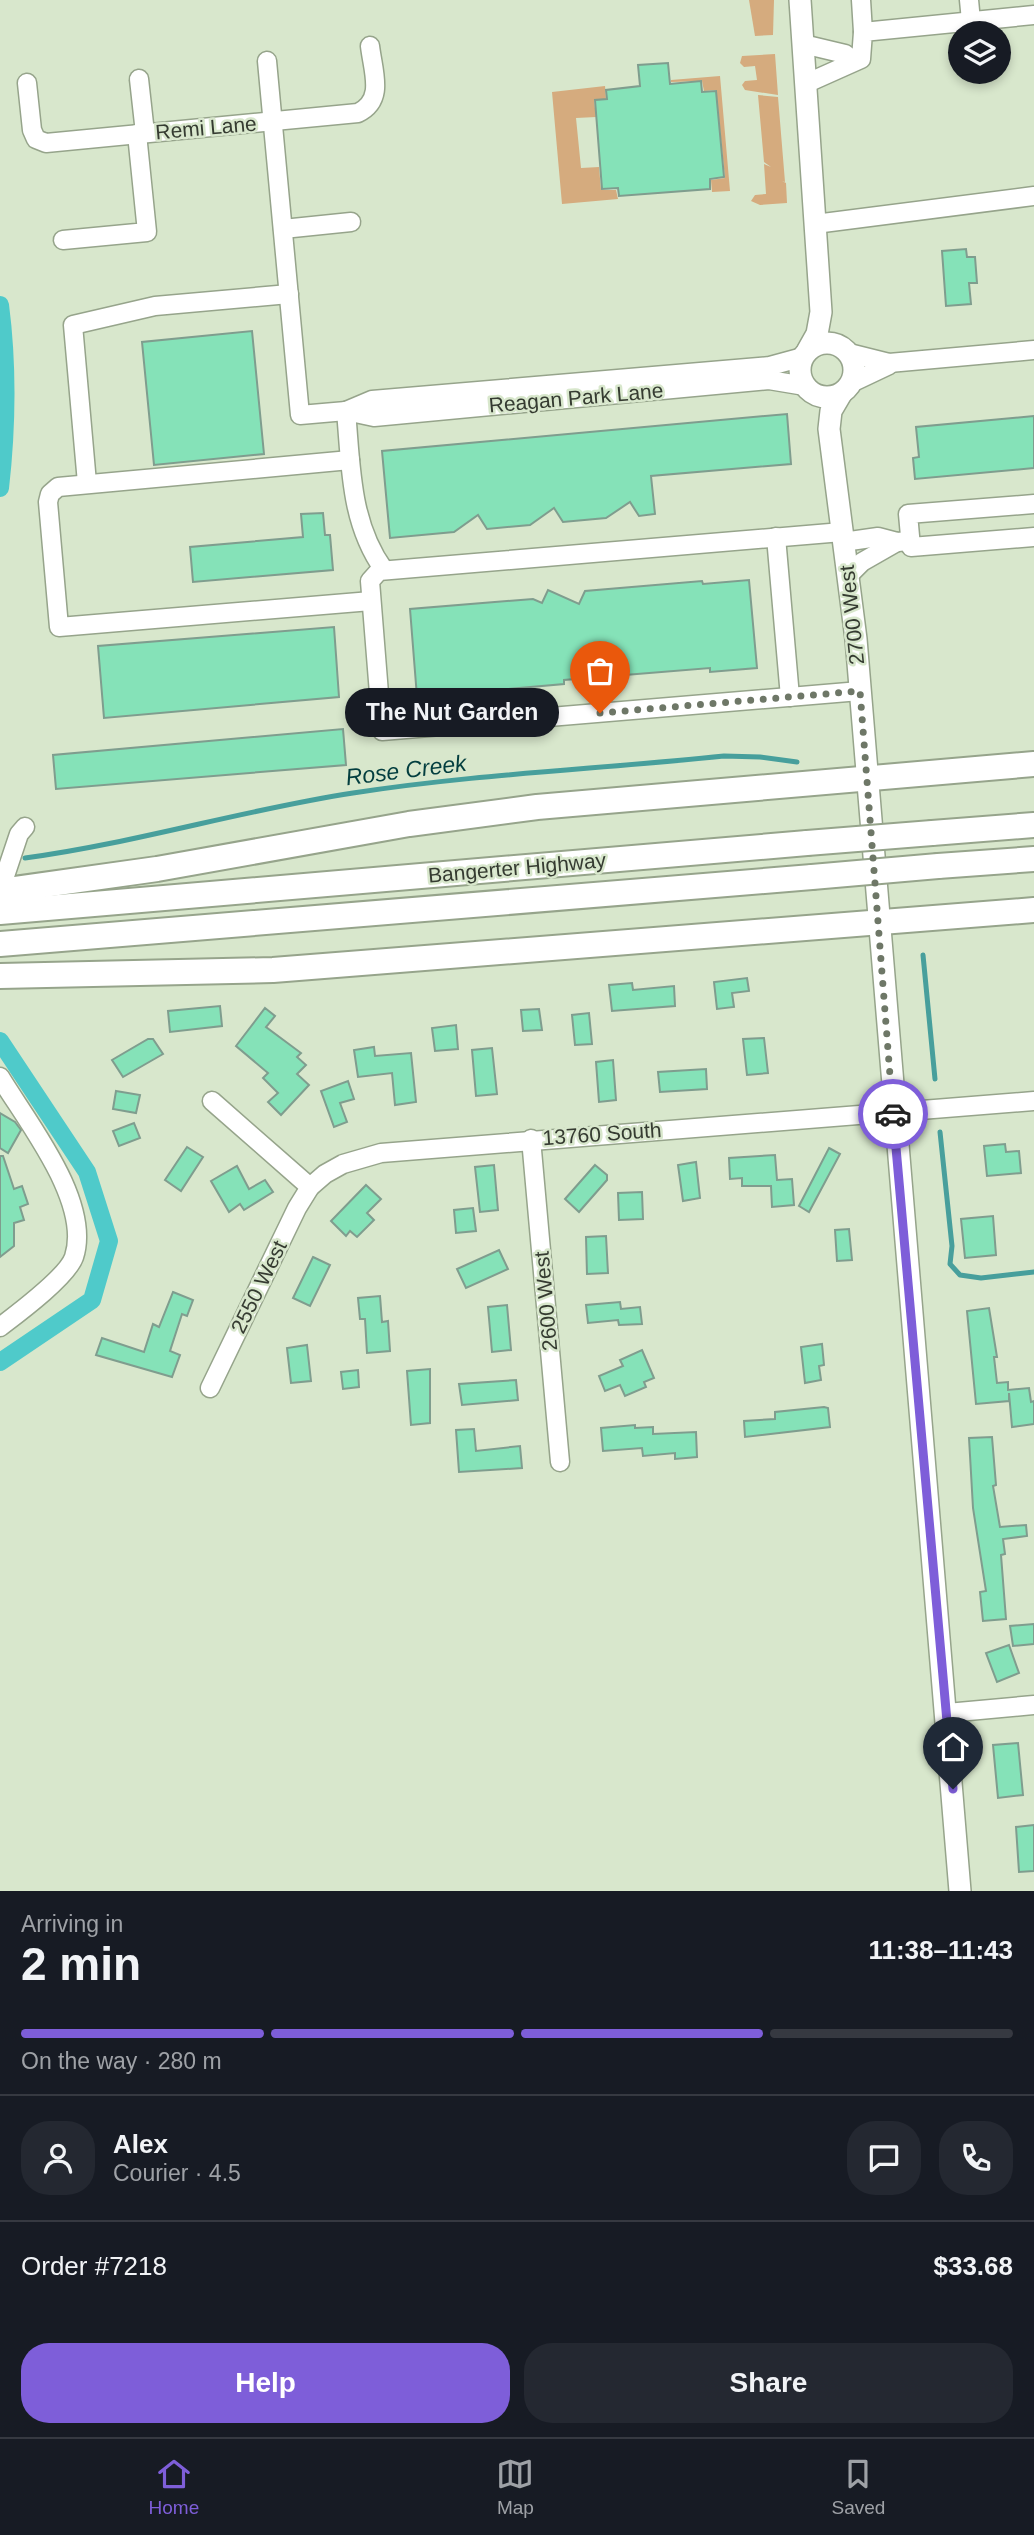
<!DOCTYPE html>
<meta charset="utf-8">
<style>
body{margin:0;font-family:Helvetica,sans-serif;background:#242831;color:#f1f3f6;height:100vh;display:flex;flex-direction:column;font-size:26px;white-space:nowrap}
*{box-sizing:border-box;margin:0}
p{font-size:23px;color:#9ea1a6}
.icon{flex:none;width:38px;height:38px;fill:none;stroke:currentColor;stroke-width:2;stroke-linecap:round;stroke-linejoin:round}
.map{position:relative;height:1891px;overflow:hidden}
.panel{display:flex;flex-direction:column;background:#171b24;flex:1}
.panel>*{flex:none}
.fabs{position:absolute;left:948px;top:21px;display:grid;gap:14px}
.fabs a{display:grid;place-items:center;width:63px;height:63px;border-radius:50%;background:#171b24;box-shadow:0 4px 10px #0003;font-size:35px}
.pin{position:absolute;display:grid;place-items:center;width:60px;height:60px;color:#fff;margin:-72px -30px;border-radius:50% 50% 50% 0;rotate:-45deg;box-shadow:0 0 7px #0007}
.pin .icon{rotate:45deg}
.courier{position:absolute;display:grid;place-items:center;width:70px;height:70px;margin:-35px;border:5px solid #7e5ed9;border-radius:50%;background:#fff;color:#222;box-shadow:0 2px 9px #0007}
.bubble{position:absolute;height:49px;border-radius:24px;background:#171b24;box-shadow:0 4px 10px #0003;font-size:23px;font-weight:600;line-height:49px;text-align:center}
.summary em{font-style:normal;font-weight:600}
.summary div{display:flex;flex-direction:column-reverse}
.summary{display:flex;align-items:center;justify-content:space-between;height:119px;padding:0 21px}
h1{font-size:46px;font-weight:600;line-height:52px}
.bar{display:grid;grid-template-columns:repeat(4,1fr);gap:10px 7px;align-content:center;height:84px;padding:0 21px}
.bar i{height:9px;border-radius:5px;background:#363941}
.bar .on{background:#7e5ed9}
.bar p{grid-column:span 4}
.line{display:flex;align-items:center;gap:18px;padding:0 21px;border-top:2px solid #363941}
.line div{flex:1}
.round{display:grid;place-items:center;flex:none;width:74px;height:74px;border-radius:28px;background:#242831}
.cta{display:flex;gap:14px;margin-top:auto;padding:14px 21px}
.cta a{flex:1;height:80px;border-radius:28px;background:#7e5ed9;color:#fff;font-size:28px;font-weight:600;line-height:80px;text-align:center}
.cta a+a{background:#242831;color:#f1f3f6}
.tab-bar{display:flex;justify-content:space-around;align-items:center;height:98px;border-top:2px solid #363941;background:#171b24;font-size:19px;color:#9ea1a6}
.tab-bar a{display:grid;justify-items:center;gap:4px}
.tab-bar .on{color:#7e5ed9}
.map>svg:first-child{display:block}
.green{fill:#d5ab7e}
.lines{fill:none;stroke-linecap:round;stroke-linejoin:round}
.stream{stroke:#479f9c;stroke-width:5}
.canal{stroke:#4fcaca;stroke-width:18}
.building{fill:#85e2b8;stroke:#7f9d8e;stroke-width:2}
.minor-casing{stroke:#96a48b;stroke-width:21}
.major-casing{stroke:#96a48b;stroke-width:24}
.highway-casing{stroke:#96a48b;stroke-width:28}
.minor{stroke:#fff;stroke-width:18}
.major{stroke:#fff;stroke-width:21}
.highway{stroke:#fff;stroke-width:24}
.highway-bridge-casing{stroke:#96a48b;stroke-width:28;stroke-linecap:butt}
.highway-bridge{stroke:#fff;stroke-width:24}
.done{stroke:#6e7767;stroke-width:7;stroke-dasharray:0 12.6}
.route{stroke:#7e5ed9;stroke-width:9}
.labels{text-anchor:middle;stroke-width:5;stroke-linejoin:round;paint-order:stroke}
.street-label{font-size:21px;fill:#353b31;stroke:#d8e7cc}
.water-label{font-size:23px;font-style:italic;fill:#033e3f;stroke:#d8e7cc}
</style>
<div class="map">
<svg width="1034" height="1891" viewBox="0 0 1034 1891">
<rect width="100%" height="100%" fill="#d8e7cc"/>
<!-- green -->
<g class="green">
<polygon points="749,0 774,0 773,35 755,36"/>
<polygon points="775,54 778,95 745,90 742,85 745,81 757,80 755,66 744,67 740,63 742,56"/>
<polygon points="720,76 730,191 712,192 711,180 725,178 716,90 704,91 702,81 671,82 671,80"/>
<polygon points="605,86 606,99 594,100 596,117 576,118 581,168 599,167 601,190 616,190 618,199 562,204 552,92"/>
<polygon points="758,95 778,97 785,182 782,181 786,183 787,203 760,205 751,201 755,195 766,194 764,164 771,167 764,162"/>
</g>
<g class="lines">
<!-- stream -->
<g class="stream">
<path d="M25 858C136 843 242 810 353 793 476 774 600 769 724 756L760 757 797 762"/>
<polyline points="923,955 935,1079"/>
<polyline points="940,1132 952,1246 950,1264 960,1275 981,1278 1034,1272"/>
</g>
<!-- canal -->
<g class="canal">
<path d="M0 305C8 367 7 426 0 488"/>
<polyline points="0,1041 87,1172 109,1241 92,1300 0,1362"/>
</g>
</g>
<!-- building -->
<g class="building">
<polygon points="668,63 670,84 701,81 702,92 716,91 724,177 710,179 710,189 619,196 618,188 602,189 595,100 607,99 606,90 640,86 638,65"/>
<polygon points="966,249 967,257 975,257 977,283 969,283 971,304 946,306 942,251"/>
<polygon points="252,331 264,454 154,465 142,342"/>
<polygon points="787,414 791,464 651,476 655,514 639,516 630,502 606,518 563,522 554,508 530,525 487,529 478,515 454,532 390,538 382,451"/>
<polygon points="1034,416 1034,468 915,479 913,458 919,457 916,427"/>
<polygon points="323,513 325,535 330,535 333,570 193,582 190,547 303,537 301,514"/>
<polygon points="749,580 757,668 710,672 710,668 564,680 564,684 417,697 410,609 533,599 542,603 548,590 579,604 585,591 702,581 703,584"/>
<polygon points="334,627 339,697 104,718 98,646"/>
<polygon points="343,729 346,765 56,789 53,755"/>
<polygon points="747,978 749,991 732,993 734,1007 717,1009 714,982"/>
<polygon points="632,983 633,990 674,986 675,1006 612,1011 609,985"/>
<polygon points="220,1006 222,1026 170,1032 168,1011"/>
<polygon points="265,1008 275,1016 266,1027 301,1053 297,1057 306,1065 297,1074 309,1085 281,1115 268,1102 278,1093 263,1078 268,1073 236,1046"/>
<polygon points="539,1009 542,1030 523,1031 521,1010"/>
<polygon points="589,1013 592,1044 575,1045 572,1015"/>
<polygon points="456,1025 458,1049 435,1051 432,1028"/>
<polygon points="764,1038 768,1073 747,1075 743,1039"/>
<polygon points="148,1039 153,1039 163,1054 123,1077 112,1060"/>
<polygon points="374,1047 375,1056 411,1053 416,1102 395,1105 392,1073 358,1077 354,1050"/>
<polygon points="492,1048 497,1094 476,1096 472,1050"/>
<polygon points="613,1060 616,1100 599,1102 596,1062"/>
<polygon points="706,1069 707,1089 660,1092 658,1072"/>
<polygon points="348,1081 354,1099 340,1103 347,1122 334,1127 321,1091"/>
<polygon points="116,1091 140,1095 136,1113 113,1109"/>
<polygon points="0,1113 15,1122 21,1130 8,1153 0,1148"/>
<polygon points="134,1123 140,1138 119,1146 113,1131"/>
<polygon points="1005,1144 1006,1152 1019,1151 1021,1173 987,1176 984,1146"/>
<polygon points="187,1147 203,1157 181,1191 165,1180"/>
<polygon points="829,1148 840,1154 809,1212 799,1206"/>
<polygon points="775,1155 777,1180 792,1179 794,1205 772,1207 771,1186 742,1186 742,1178 730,1179 729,1158"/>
<polygon points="0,1156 3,1156 14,1189 22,1186 28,1204 20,1207 24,1220 14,1223 14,1246 0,1257"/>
<polygon points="696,1162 700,1198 683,1201 678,1165"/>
<polygon points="494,1165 498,1210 480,1212 475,1167"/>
<polygon points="595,1165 607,1175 607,1180 579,1212 565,1199"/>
<polygon points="237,1166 249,1189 265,1180 273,1192 244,1210 240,1204 229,1212 211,1181"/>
<polygon points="366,1185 381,1199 367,1213 374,1220 357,1237 350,1231 346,1236 331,1221"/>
<polygon points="642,1192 643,1219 619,1220 618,1193"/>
<polygon points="473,1208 476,1231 456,1233 454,1210"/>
<polygon points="993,1216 996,1255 965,1258 961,1219"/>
<polygon points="849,1229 852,1260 837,1261 835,1230"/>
<polygon points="606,1236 608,1273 587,1274 586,1237"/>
<polygon points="499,1250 508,1269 466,1288 457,1269"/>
<polygon points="313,1257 330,1265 310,1306 293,1298"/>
<polygon points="173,1292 193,1300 187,1316 182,1314 170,1351 180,1355 172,1377 96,1355 102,1338 144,1352 153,1324 159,1327"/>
<polygon points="380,1296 382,1322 388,1321 390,1351 367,1353 365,1319 360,1319 358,1298"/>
<polygon points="620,1302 621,1309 640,1307 642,1324 619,1325 618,1320 588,1323 586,1305"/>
<polygon points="507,1305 511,1350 492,1352 488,1307"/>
<polygon points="989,1308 997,1357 994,1357 997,1383 1008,1382 1008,1390 1029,1388 1031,1402 1034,1401 1034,1424 1012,1427 1009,1393 1009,1401 976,1404 967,1311"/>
<polygon points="822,1344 824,1365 819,1366 821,1380 805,1383 801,1347"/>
<polygon points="307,1345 311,1381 291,1383 287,1348"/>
<polygon points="642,1350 654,1378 644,1382 646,1387 625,1396 620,1385 605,1391 599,1376 623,1366 620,1360"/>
<polygon points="430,1369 430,1423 411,1425 407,1371"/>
<polygon points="358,1370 359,1387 343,1389 341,1372"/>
<polygon points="516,1380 518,1400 462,1405 459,1384"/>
<polygon points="824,1407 828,1408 830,1427 745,1437 744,1421 775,1419 775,1412"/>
<polygon points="635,1425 635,1428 653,1427 653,1434 696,1432 697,1457 675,1459 675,1453 643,1456 642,1448 603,1451 601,1428"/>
<polygon points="474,1429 476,1451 520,1446 522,1468 459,1472 456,1430"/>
<polygon points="992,1437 996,1485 993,1486 1000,1527 1026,1525 1027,1536 1003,1539 1005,1554 1001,1555 1006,1619 983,1621 980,1592 986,1591 973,1508 969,1438"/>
<polygon points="1034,1624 1034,1644 1013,1646 1010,1626"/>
<polygon points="1009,1645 1019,1673 997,1682 986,1653"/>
<polygon points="1018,1743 1023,1795 998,1798 993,1745"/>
<polygon points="1034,1825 1034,1871 1019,1872 1016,1827"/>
</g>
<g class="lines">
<defs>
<g id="minor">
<polyline points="861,0 863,32"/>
<polyline points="969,0 971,21"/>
<polyline points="803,44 845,54 853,60"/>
<polyline points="267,61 300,415 346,411 374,417 769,380 805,386"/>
<polyline points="139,79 145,133"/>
<path d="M27 83 32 130 36 139 46 143 358 113C385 100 373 72 370 46"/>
<polyline points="805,84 861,59 863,32 1034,15"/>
<polyline points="815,224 1034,196"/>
<polyline points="283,229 351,222"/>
<polyline points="63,240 147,232 137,134"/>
<polyline points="849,353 889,363 1034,350"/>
<polyline points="851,383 889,365"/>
<polyline points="346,411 372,400 770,366 803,357"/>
<path d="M346 411C351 466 350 523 384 570"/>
<polyline points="350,460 58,487 50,494 48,502 59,627 371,601"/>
<polyline points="87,483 73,325 155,306 289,294"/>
<polyline points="1034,504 908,514 911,547 1034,537"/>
<polyline points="842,532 379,571 370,581 382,731 860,691"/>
<polyline points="776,537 790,697"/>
<polyline points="843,542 878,537 897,542 910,541"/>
<polyline points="848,576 862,562 897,542"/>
<polyline points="0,876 5,876 19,834 25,827"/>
<path d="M0 1077C27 1122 92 1202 74 1257 67 1277 17 1314 0 1327"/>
<polyline points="212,1101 310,1187"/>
<polyline points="531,1139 560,1462"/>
<polyline points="210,1388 297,1208 310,1187 325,1174 343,1164 381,1153 1034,1101"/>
<polyline points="947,1713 1034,1705"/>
</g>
<g id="major">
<polyline points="800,0 821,312 817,334 808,350"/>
<circle cx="827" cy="370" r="27"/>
<polyline points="841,394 831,411 829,429 856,639 960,1891"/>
</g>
<g id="highway">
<polyline points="932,833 1034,825"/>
<polyline points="938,866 1034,859"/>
<polyline points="0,891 157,869 409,824 537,807 1034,764"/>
<polyline points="0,912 807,843"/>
<polyline points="0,944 812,877"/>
<polyline points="0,976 273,970 1034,910"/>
</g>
</defs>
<!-- minor casing -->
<use href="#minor" class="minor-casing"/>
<!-- major casing -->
<use href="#major" class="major-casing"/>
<!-- highway casing -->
<use href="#highway" class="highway-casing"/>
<!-- minor -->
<use href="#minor" class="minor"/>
<!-- major -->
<use href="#major" class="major"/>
<!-- highway -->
<use href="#highway" class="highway"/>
<defs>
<g id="highway-bridge">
<polyline points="807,843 932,833"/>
<polyline points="812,877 938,866"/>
</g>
</defs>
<!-- highway-bridge casing -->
<use href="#highway-bridge" class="highway-bridge-casing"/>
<!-- highway-bridge -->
<use href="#highway-bridge" class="highway-bridge"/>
</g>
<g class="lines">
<!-- done -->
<polyline class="done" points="600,713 860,691 893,1114"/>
<!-- route -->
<polyline class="route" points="893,1114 953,1789"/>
</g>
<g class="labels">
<!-- street labels -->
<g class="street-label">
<text transform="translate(206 128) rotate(-5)" y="7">Remi Lane</text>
<text transform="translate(576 398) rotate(-5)" y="7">Reagan Park Lane</text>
<text transform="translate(852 615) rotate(-96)" y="7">2700 West</text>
<text transform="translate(517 868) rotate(-5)" y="7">Bangerter Highway</text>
<text transform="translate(602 1134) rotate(-4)" y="7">13760 South</text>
<text transform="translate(259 1287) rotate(-64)" y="7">2550 West</text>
<text transform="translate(546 1301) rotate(-95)" y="7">2600 West</text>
</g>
<!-- water labels -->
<g class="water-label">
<text transform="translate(406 770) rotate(-7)" y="8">Rose Creek</text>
</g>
</g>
</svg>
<div class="fabs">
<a><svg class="icon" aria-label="layers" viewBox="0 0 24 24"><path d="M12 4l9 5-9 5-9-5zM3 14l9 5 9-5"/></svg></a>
</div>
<div class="pin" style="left:600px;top:713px;background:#ea580c"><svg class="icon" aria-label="bag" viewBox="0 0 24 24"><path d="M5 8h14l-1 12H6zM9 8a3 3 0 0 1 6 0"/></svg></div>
<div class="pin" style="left:953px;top:1789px;background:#1f2937"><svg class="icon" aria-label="home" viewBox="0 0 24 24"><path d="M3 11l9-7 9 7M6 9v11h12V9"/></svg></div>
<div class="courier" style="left:893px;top:1114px"><svg class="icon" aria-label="car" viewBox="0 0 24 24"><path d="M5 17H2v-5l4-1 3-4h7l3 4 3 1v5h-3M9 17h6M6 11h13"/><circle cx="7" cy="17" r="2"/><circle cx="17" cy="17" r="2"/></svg></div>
<div class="bubble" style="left:345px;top:688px;width:214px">The Nut Garden</div>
</div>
<section class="panel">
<div class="summary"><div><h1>2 min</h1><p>Arriving in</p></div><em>11:38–11:43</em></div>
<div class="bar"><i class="on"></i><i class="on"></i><i class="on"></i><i></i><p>On the way · 280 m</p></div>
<div class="line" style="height:126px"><a class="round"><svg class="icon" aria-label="person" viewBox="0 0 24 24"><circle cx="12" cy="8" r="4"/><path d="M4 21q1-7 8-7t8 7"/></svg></a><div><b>Alex</b><p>Courier · 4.5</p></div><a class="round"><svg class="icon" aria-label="chat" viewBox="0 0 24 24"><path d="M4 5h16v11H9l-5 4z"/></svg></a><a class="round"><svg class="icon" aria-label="phone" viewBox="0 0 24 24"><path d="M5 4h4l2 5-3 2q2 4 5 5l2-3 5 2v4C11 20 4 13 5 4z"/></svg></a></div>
<div class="line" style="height:91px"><div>Order #7218</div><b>$33.68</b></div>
<div class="cta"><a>Help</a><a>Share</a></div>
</section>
<nav class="tab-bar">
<a class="on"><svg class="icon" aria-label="home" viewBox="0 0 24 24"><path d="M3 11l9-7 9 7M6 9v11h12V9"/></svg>Home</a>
<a><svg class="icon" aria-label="map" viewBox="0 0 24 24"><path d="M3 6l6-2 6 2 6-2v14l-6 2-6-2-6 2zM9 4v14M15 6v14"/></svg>Map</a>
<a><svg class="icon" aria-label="saved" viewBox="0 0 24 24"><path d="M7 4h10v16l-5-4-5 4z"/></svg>Saved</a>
</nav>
